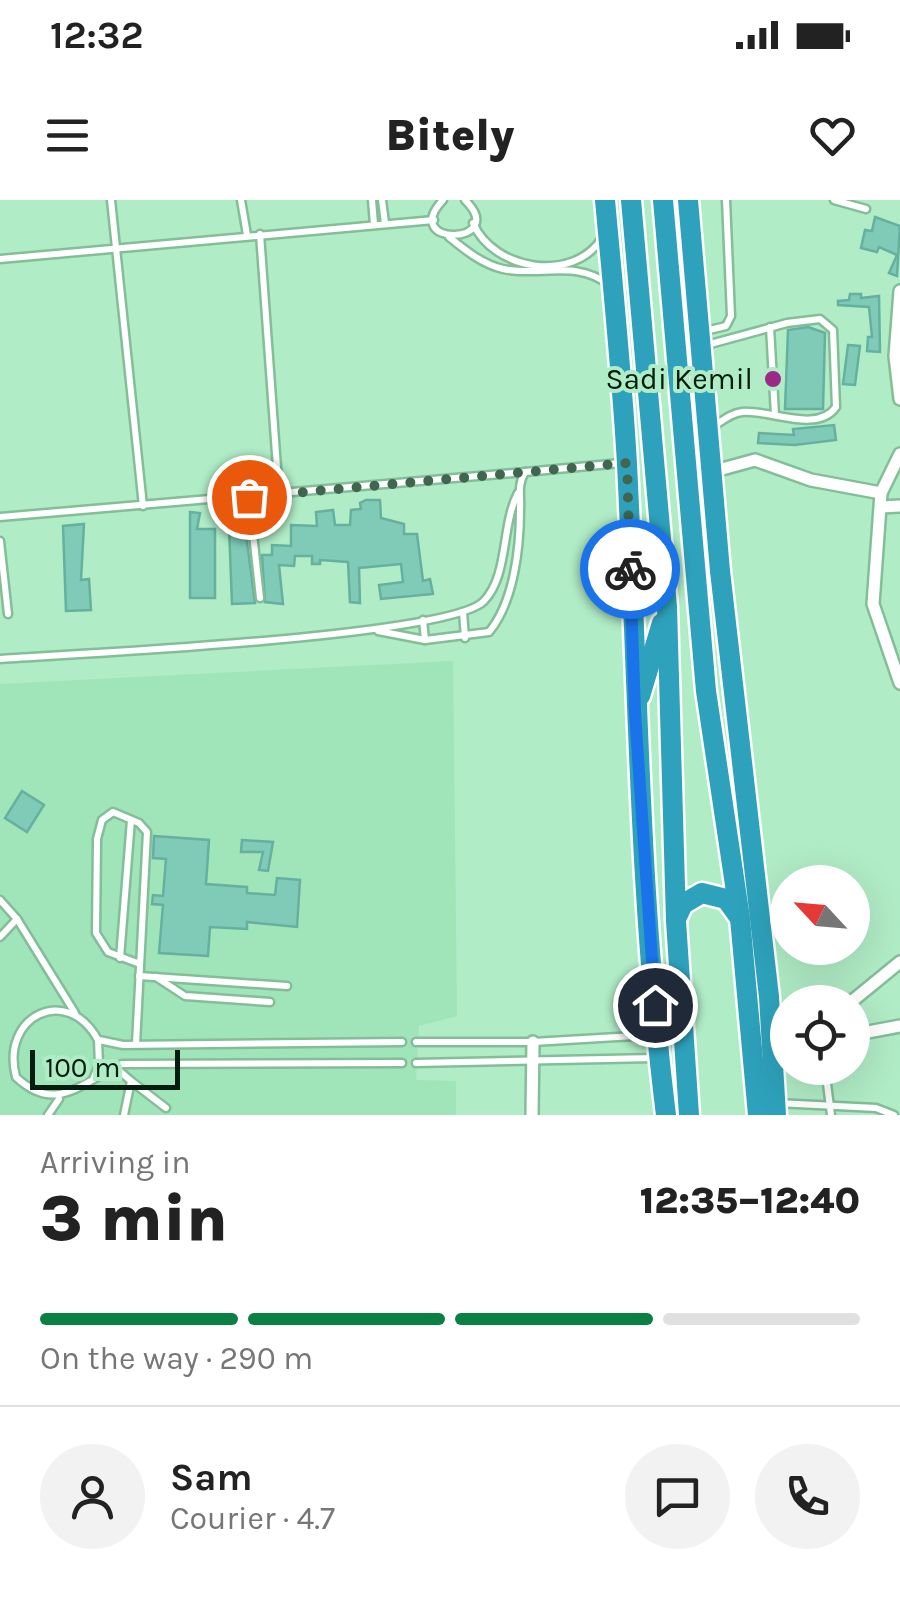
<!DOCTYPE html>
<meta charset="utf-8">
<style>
body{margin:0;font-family:Karla,sans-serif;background:#f2f2f2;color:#222;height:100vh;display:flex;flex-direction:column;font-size:38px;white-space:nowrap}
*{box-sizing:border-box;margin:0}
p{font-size:32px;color:#767676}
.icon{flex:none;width:55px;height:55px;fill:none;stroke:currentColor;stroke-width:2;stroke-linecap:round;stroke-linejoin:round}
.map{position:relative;height:915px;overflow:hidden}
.details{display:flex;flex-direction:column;background:#fff;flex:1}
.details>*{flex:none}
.needle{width:65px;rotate:296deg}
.fabs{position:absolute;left:770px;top:665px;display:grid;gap:20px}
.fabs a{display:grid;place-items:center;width:100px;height:100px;border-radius:50%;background:#fff;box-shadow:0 10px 40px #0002;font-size:50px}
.scale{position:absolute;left:30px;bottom:25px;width:150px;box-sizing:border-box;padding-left:10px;border:5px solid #051d0f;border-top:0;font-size:28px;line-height:35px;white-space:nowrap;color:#051d0f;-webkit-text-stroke:8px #b0ecc6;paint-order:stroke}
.pin{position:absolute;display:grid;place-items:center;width:85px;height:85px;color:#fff;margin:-42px;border:5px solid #fff;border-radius:50%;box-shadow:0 2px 10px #0007}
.courier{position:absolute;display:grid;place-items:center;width:100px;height:100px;margin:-50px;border:8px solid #1a73e8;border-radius:50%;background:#fff;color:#222;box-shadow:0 2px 12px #0007}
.headline em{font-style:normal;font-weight:800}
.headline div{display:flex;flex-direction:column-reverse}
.headline{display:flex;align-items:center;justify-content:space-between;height:170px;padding:0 40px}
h1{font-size:65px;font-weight:800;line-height:75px}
.bar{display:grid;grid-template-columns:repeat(4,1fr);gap:15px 10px;align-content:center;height:120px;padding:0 40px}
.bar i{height:12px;border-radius:8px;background:#e0e0e0}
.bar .selected{background:#0b8043}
.bar p{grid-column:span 4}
.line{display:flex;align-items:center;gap:25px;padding:0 40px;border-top:2px solid #e0e0e0}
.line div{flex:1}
.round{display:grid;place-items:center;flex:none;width:105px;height:105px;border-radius:52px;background:#f2f2f2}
.status{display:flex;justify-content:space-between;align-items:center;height:70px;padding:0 50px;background:#fff;direction:ltr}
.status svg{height:28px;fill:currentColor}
header{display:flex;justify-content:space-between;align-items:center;height:130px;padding:0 40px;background:#fff;font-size:45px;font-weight:800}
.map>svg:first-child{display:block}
.built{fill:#a0e4b9}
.building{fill:#7fcbb7;stroke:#65b09e;stroke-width:2.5}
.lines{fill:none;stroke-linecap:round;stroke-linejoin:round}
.lane-casing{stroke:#83be99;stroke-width:11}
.street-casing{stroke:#83be99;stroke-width:16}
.highway-casing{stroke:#fff;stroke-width:25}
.lane{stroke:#fff;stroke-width:6}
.street{stroke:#fff;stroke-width:11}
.highway{stroke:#2ea2bc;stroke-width:20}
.done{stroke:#41654f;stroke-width:10;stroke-dasharray:0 18}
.route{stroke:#1a73e8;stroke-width:12}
.poi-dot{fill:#9b2987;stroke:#b0ecc6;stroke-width:4}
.labels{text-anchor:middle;stroke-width:8;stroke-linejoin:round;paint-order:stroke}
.poi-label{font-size:30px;fill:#051d0f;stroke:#b0ecc6;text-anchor:end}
</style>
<div class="status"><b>12:32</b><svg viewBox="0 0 49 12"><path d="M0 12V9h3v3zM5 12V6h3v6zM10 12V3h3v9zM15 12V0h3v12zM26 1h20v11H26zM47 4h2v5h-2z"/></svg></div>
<header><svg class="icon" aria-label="menu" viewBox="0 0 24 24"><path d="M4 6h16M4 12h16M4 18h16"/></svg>Bitely<svg class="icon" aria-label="heart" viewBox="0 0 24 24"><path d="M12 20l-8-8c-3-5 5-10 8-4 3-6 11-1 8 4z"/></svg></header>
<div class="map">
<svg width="900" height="915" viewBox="0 0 900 915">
<rect width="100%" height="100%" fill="#b0ecc6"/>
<!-- built -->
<polygon class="built" points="453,461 457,816 419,826 416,880 456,881 456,915 0,915 0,484"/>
<!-- building -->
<g class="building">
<polygon points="875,17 900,26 897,76 889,73 897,55 879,47 877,52 861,48 865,30 872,31"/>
<polygon points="850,94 861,94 861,98 879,96 880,152 867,151 868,137 872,137 869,107 838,105 838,101 849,100"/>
<polygon points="808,127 825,133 823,209 785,209 788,130"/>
<polygon points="848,145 860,146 855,185 843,184"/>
<polygon points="834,225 836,240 795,245 758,243 759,233 794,235 793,229"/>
<polygon points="366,300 380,300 381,318 404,324 404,334 417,334 423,381 430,379 433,394 381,399 379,385 403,382 401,364 359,368 360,403 350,402 348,362 320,360 320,364 312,364 312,356 295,356 294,366 279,365 283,404 265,402 262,355 272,355 272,345 291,346 291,325 317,326 316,312 333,310 335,325 350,325 351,310 361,309 360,303"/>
<polygon points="190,312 200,313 197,329 215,329 215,398 190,398"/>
<polygon points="84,324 81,380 89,379 91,410 66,411 63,326"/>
<polygon points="229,327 245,327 255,403 232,404"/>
<polygon points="22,591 44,605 27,632 5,618"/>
<polygon points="154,636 209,640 206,684 247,687 247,693 275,695 277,678 300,680 297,727 247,722 247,729 210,727 208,756 159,753 163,705 152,704 153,695 163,696 166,659 153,658"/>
<polygon points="242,640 273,642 268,671 259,670 263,652 241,652"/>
</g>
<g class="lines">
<defs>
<g id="lane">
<polyline points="111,0 143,306"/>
<polyline points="241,0 247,35"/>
<polyline points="372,0 374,24"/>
<polyline points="382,0 385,23"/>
<path d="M443 0C398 48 511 45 465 0"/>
<polyline points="834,0 866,9"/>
<path d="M473 23C493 70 573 84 602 38"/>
<polyline points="260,34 279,295"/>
<path d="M449 37C465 50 482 64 503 69 540 77 576 59 609 85"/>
<polyline points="0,59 434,20"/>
<polyline points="770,127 775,215"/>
<polyline points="705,131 726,126 731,116 726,0"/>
<path d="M703 146 787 123 820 119 833 130 836 207C817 234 769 209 742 212 731 213 722 221 713 227"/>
<polyline points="249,297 260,398"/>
<polyline points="0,317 525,272"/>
<polyline points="0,341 8,414"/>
<polyline points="463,412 465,438"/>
<polyline points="423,420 425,440"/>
<path d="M378 431 425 440 489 432C514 402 520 348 520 310 521 296 517 285 525 272L621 263"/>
<path d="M0 459C71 454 450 437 484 401 509 375 501 325 518 293"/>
<polyline points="0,700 17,719 75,813"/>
<polyline points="0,737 17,719"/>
<polyline points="120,758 131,620"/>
<polyline points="139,776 287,786"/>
<polyline points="156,777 185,796 270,802"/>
<polyline points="99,840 123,845 402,842"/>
<polyline points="416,842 533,842 651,835"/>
<polyline points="136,844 147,632 139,623 113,612 102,620 97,639 96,733 108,752 140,764"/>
<polyline points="416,863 654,858"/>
<polyline points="115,867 131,881 124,915"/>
<polyline points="825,868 831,915"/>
<path d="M94 877 99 865 98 840C67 783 0 816 16 877 56 915 82 882 122 864L402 863"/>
<polyline points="131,881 166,908"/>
<polyline points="777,903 876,908 894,915"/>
<polyline points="48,915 59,899"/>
</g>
<g id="street">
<polyline points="900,91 895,156 900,199"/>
<polyline points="900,254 881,293 873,404 900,483"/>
<polyline points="711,272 755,260 811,280 881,293"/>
<polyline points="881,307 900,306"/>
<polyline points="851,802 900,762"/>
<polyline points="852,835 900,826"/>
<polyline points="532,915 533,842"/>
</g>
<g id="highway">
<path d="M605 0C613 88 622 176 627 264 638 481 639 699 666 915"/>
<polyline points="631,0 667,407 676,721 689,915"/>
<polyline points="663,0 706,491 740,718 758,915"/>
<polyline points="688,0 720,371 769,797 776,915"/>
<polyline points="640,496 662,423"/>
<polyline points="676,719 683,704 702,693 726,699 739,717"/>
</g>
</defs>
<!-- lane casing -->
<use href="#lane" class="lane-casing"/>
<!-- street casing -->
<use href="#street" class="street-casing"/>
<!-- highway casing -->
<use href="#highway" class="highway-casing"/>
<!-- lane -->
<use href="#lane" class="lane"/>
<!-- street -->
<use href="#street" class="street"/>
<!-- highway -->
<use href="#highway" class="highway"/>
</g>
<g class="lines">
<!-- done -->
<polyline class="done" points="249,297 627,263 630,369"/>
<!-- route -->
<polyline class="route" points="630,369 635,513 655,805"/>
</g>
<!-- markers -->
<circle class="poi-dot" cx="773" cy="179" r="10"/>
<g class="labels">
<!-- poi labels -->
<g class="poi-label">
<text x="753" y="189">Sadi Kemil</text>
</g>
</g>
</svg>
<div class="fabs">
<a><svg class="needle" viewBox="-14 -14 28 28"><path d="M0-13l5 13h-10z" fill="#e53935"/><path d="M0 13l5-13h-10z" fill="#767676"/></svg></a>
<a><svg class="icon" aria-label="locate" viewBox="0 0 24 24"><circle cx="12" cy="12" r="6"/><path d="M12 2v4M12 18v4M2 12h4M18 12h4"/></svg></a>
</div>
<div class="scale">100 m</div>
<div class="pin" style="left:249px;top:297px;background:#ea580c"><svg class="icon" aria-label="bag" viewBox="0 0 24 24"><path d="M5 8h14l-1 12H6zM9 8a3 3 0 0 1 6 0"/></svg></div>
<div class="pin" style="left:655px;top:805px;background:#1f2937"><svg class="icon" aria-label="home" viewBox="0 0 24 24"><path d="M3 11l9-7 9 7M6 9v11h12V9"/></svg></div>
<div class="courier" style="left:630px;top:369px"><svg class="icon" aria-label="bike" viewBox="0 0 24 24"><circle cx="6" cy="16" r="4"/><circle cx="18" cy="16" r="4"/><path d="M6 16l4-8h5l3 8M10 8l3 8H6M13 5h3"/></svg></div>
</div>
<section class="details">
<div class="headline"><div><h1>3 min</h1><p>Arriving in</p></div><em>12:35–12:40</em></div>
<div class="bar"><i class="selected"></i><i class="selected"></i><i class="selected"></i><i></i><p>On the way · 290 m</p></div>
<div class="line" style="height:180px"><a class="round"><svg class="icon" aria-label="person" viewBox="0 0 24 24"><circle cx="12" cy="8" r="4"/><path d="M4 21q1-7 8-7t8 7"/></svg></a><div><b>Sam</b><p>Courier · 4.7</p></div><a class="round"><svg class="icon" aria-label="chat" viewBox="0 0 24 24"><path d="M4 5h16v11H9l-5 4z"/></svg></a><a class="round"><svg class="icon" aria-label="phone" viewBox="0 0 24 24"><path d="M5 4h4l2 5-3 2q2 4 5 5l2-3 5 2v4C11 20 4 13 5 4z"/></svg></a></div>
</section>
